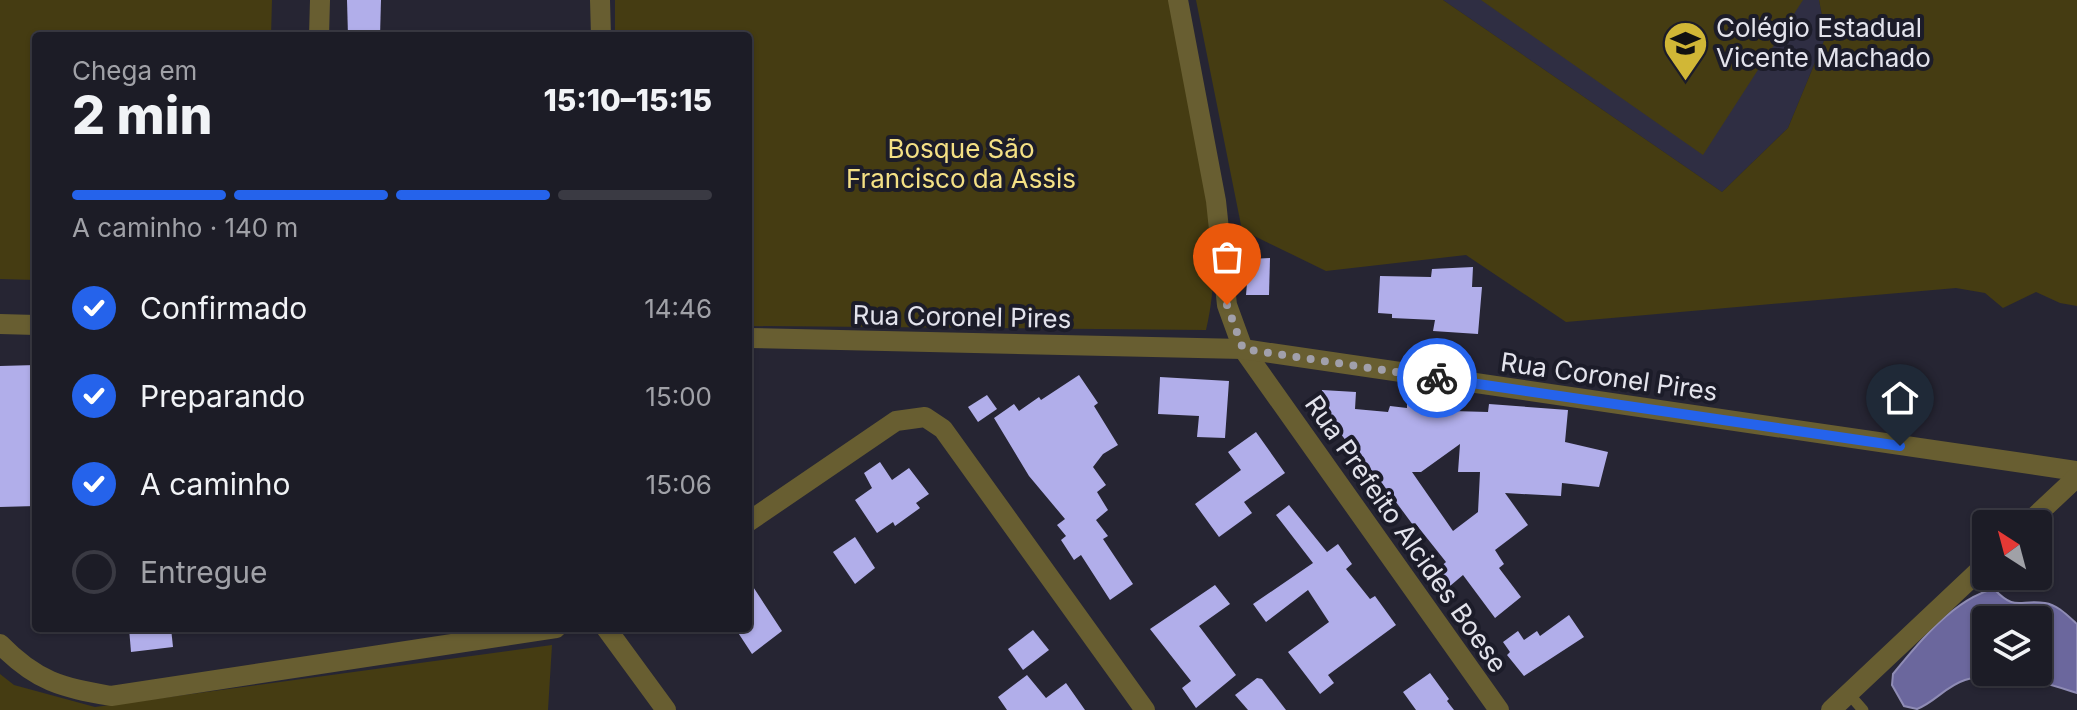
<!DOCTYPE html>
<html lang="pt">
<meta charset="utf-8">
<style>
body{margin:0;font-family:Inter,sans-serif;background:#25252e;color:#f1f3f6;height:100vh;display:flex;flex-direction:column;font-size:30px;white-space:nowrap}
*{box-sizing:border-box;margin:0}
p{font-size:26px;color:#a0a1a7}
.icon{flex:none;width:44px;height:44px;fill:none;stroke:currentColor;stroke-width:2;stroke-linecap:round;stroke-linejoin:round}
.map{position:relative;flex:1;overflow:hidden}
.drawer{position:absolute;left:32px;top:32px;width:720px;height:600px;display:flex;flex-direction:column;background:#1c1c26;border-radius:8px;box-shadow:0 2px 6px #0004,0 0 0 2px #3a3a43}
.drawer>*{flex:none}
.needle{width:52px;rotate:324deg}
.fabs{position:absolute;left:1972px;top:510px;display:grid;gap:16px}
.fabs a{display:grid;place-items:center;width:80px;height:80px;border-radius:8px;background:#1c1c26;box-shadow:0 2px 6px #0004,0 0 0 2px #3a3a43;font-size:40px}
.pin{position:absolute;display:grid;place-items:center;width:68px;height:68px;color:#fff;margin:-82px -34px;border-radius:50% 50% 50% 0;rotate:-45deg;box-shadow:0 0 8px #0007}
.pin .icon{rotate:45deg}
.courier{position:absolute;display:grid;place-items:center;width:80px;height:80px;margin:-40px;border:6px solid #2563eb;border-radius:50%;background:#fff;color:#222;box-shadow:0 2px 10px #0007}
.summary em{font-style:normal;font-weight:800}
.summary div{display:flex;flex-direction:column-reverse}
.summary{display:flex;align-items:center;justify-content:space-between;height:136px;padding:0 40px}
h1{font-size:52px;font-weight:800;line-height:60px}
.bar{display:grid;grid-template-columns:repeat(4,1fr);gap:12px 8px;align-content:center;height:96px;padding:0 40px}
.bar i{height:10px;border-radius:6px;background:#3a3a43}
.bar .selected{background:#2563eb}
.bar p{grid-column:span 4}
ol{padding:0 40px;list-style:none}
li{display:flex;align-items:center;gap:24px;height:88px}
li p{margin-inline-start:auto}
li .icon{padding:8px;border-radius:50%;background:#2563eb;color:#fff;stroke-width:4}
li:last-child{color:#a0a1a7}
li i{width:44px;height:44px;border:4px solid #3a3a43;border-radius:50%}
.map>svg:first-child{display:block}
.built{fill:#2f2e43}
.green{fill:#453c12}
.water{fill:#6b679d;stroke:#8f8cb5;stroke-width:2;fill-rule:evenodd}
.building{fill:#b1aeea;fill-rule:evenodd}
.lines{fill:none;stroke-linecap:round;stroke-linejoin:round}
.lane{stroke:#685e31;stroke-width:11}
.street{stroke:#685e31;stroke-width:20}
.done{stroke:#a1a0ab;stroke-width:8;stroke-dasharray:0 14.4}
.route{stroke:#2563eb;stroke-width:10}
.labels{text-anchor:middle;stroke-width:8;stroke-linejoin:round;paint-order:stroke}
.poi-label{font-size:26px;fill:#e3e3ec;stroke:#1c1c29;text-anchor:start}
.park-label{font-size:26px;fill:#f4e084;stroke:#1c1c29}
.street-label{font-size:26px;fill:#e3e3ec;stroke:#1c1c29}
</style>
<div class="map">
<svg width="2077" height="710" viewBox="0 0 2077 710">
<rect width="100%" height="100%" fill="#262533"/>
<!-- built -->
<polygon class="built" points="1443,0 1819,0 1826,36 1788,128 1722,192"/>
<!-- green -->
<g class="green">
<polygon points="0,0 272,0 271,36 36,36 36,280 0,279"/>
<path d="M615 0H1169C1189 101 1231 227 1206 330L748 326V36H615Z"/>
<polygon points="1196,0 1443,0 1722,192 1788,128 1826,36 1819,0 2077,0 2077,306 2060,303 2036,292 2003,308 1985,293 1956,288 1566,322 1466,255 1326,271 1242,230"/>
<polygon points="1481,0 1803,0 1703,155"/>
<polygon points="552,645 548,710 0,710 0,674 14,685 95,707"/>
</g>
<!-- water -->
<path class="water" d="M1994 589C2016 612 2019 599 2045 603 2058 605 2068 616 2077 624V693C2042 682 2002 668 1965 680 1946 686 1935 702 1917 709L1904 706 1892 685 1893 674C1918 643 1955 598 1994 589ZM1986 620H2038V672H1986Z"/>
<!-- building -->
<g class="building">
<polygon points="347,0 381,0 380,36 348,36"/>
<polygon points="1270,258 1269,295 1246,295 1249,259"/>
<polygon points="1473,267 1472,287 1482,287 1478,334 1433,331 1435,320 1392,318 1392,314 1378,313 1380,276 1431,277 1432,269"/>
<polygon points="36,365 36,506 0,507 0,366"/>
<polygon points="1079,375 1098,403 1094,406 1118,445 1103,454 1093,467 1106,485 1097,492 1108,510 1096,520 1108,536 1103,539 1133,584 1110,600 1081,555 1074,560 1061,540 1066,536 1057,525 1065,519 1029,476 994,418 1014,404 1019,411 1039,397 1041,400"/>
<polygon points="1160,377 1229,381 1225,438 1197,437 1199,416 1158,414"/>
<path d="M1322 390 1356 392 1355 409 1388 412 1390 406 1407 408V403L1453 405V411L1488 412 1489 404 1568 410 1565 442 1608 452 1599 487 1562 483 1561 496 1505 493 1528 525 1495 550 1504 564 1499 568 1521 597 1495 618 1463 575 1450 586 1438 569 1446 562 1415 523 1413 525 1376 475 1373 477 1320 406ZM1460 444 1458 472H1480L1478 512 1453 531 1412 472H1421Z"/>
<polygon points="987,395 997,409 978,422 968,407"/>
<polygon points="1256,432 1285,473 1244,502 1252,513 1219,537 1195,504 1241,470 1228,452"/>
<polygon points="880,462 892,480 909,468 929,494 916,503 920,508 895,526 893,522 877,533 855,500 872,488 864,473"/>
<polygon points="1289,505 1327,552 1338,544 1352,564 1346,569 1370,599 1375,596 1396,625 1328,675 1334,683 1320,694 1288,652 1329,622 1308,590 1266,622 1253,604 1313,563 1276,515"/>
<polygon points="855,537 875,568 855,584 833,552"/>
<polygon points="748,579 782,631 752,654 735,628 748,628"/>
<polygon points="1215,585 1230,604 1199,626 1236,675 1196,708 1182,688 1191,681 1150,629"/>
<polygon points="1569,615 1584,637 1524,676 1507,655 1510,652 1503,642 1518,631 1524,640 1537,631 1540,636"/>
<polygon points="129,628 171,628 173,647 131,652"/>
<polygon points="1033,630 1049,650 1023,670 1008,649"/>
<polygon points="1430,673 1449,699 1447,701 1454,710 1416,710 1403,692"/>
<polygon points="1027,675 1046,698 1066,683 1085,710 1007,710 998,697"/>
<polygon points="1257,678 1262,679 1286,710 1248,710 1235,695"/>
</g>
<g class="lines">
<!-- lane -->
<polyline class="lane" points="1849,694 1863,710"/>
<!-- street -->
<g class="street">
<polyline points="600,0 601,36"/>
<polyline points="1178,0 1216,201 1227,305 1243,349 1499,710"/>
<polyline points="319,36 320,0"/>
<polyline points="0,324 36,325"/>
<polyline points="748,338 1243,349 2077,471"/>
<polyline points="748,522 896,421 925,417 943,429 1145,710"/>
<polyline points="2027,524 2077,477"/>
<polyline points="606,628 666,710"/>
<path d="M0 644C37 682 61 687 111 696L556 628"/>
<polyline points="1831,710 1986,564"/>
</g>
</g>
<g class="lines">
<!-- done -->
<polyline class="done" points="1227,305 1243,349 1437,378"/>
<!-- route -->
<polyline class="route" points="1437,378 1900,446"/>
</g>
<!-- icons -->
<defs>
<symbol id="school-pin" viewBox="-11 -11 22 30"><path d="M0 17L-7.5 6A9.5 9.5 0 1 1 7.5 6Z" fill="#d1b736" stroke="#1c1c29"/><path d="M0-5L7-2L0 1L-7-2ZM-4 1L0 2.5L4 1V4Q0 6-4 4Z" fill="#111"/></symbol>
</defs>
<g fill-rule="evenodd">
<use href="#school-pin" x="1660" y="18" width="51" height="69"/>
</g>
<g class="labels">
<!-- poi labels -->
<g class="poi-label">
<text x="1716" y="37">Colégio Estadual<tspan x="1716" dy="30">Vicente Machado</tspan></text>
</g>
<!-- park labels -->
<g class="park-label">
<text x="961" y="158">Bosque São<tspan x="961" dy="30">Francisco da Assis</tspan></text>
</g>
<!-- street labels -->
<g class="street-label">
<text transform="translate(962 317) rotate(1)" y="9">Rua Coronel Pires</text>
<text transform="translate(1609 377) rotate(8)" y="9">Rua Coronel Pires</text>
<text transform="translate(1406 534) rotate(55)" y="9">Rua Prefeito Alcides Boese</text>
</g>
</g>
</svg>
<div class="fabs">
<a><svg class="needle" viewBox="-14 -14 28 28"><path d="M0-13l5 13h-10z" fill="#e53935"/><path d="M0 13l5-13h-10z" fill="#a0a1a7"/></svg></a>
<a><svg class="icon" aria-label="layers" viewBox="0 0 24 24"><path d="M12 4l9 5-9 5-9-5zM3 14l9 5 9-5"/></svg></a>
</div>
<div class="pin" style="left:1227px;top:305px;background:#ea580c"><svg class="icon" aria-label="bag" viewBox="0 0 24 24"><path d="M5 8h14l-1 12H6zM9 8a3 3 0 0 1 6 0"/></svg></div>
<div class="pin" style="left:1900px;top:446px;background:#1f2937"><svg class="icon" aria-label="home" viewBox="0 0 24 24"><path d="M3 11l9-7 9 7M6 9v11h12V9"/></svg></div>
<div class="courier" style="left:1437px;top:378px"><svg class="icon" aria-label="bike" viewBox="0 0 24 24"><circle cx="6" cy="16" r="4"/><circle cx="18" cy="16" r="4"/><path d="M6 16l4-8h5l3 8M10 8l3 8H6M13 5h3"/></svg></div>
<section class="drawer">
<div class="summary"><div><h1>2 min</h1><p>Chega em</p></div><em>15:10–15:15</em></div>
<div class="bar"><i class="selected"></i><i class="selected"></i><i class="selected"></i><i></i><p>A caminho · 140 m</p></div>
<ol>
<li><svg class="icon" aria-label="check" viewBox="0 0 24 24"><path d="M5 12l5 5 9-10"/></svg>Confirmado<p>14:46</p></li>
<li><svg class="icon" aria-label="check" viewBox="0 0 24 24"><path d="M5 12l5 5 9-10"/></svg>Preparando<p>15:00</p></li>
<li><svg class="icon" aria-label="check" viewBox="0 0 24 24"><path d="M5 12l5 5 9-10"/></svg>A caminho<p>15:06</p></li>
<li><i></i>Entregue</li>
</ol>
</section>
</div>
